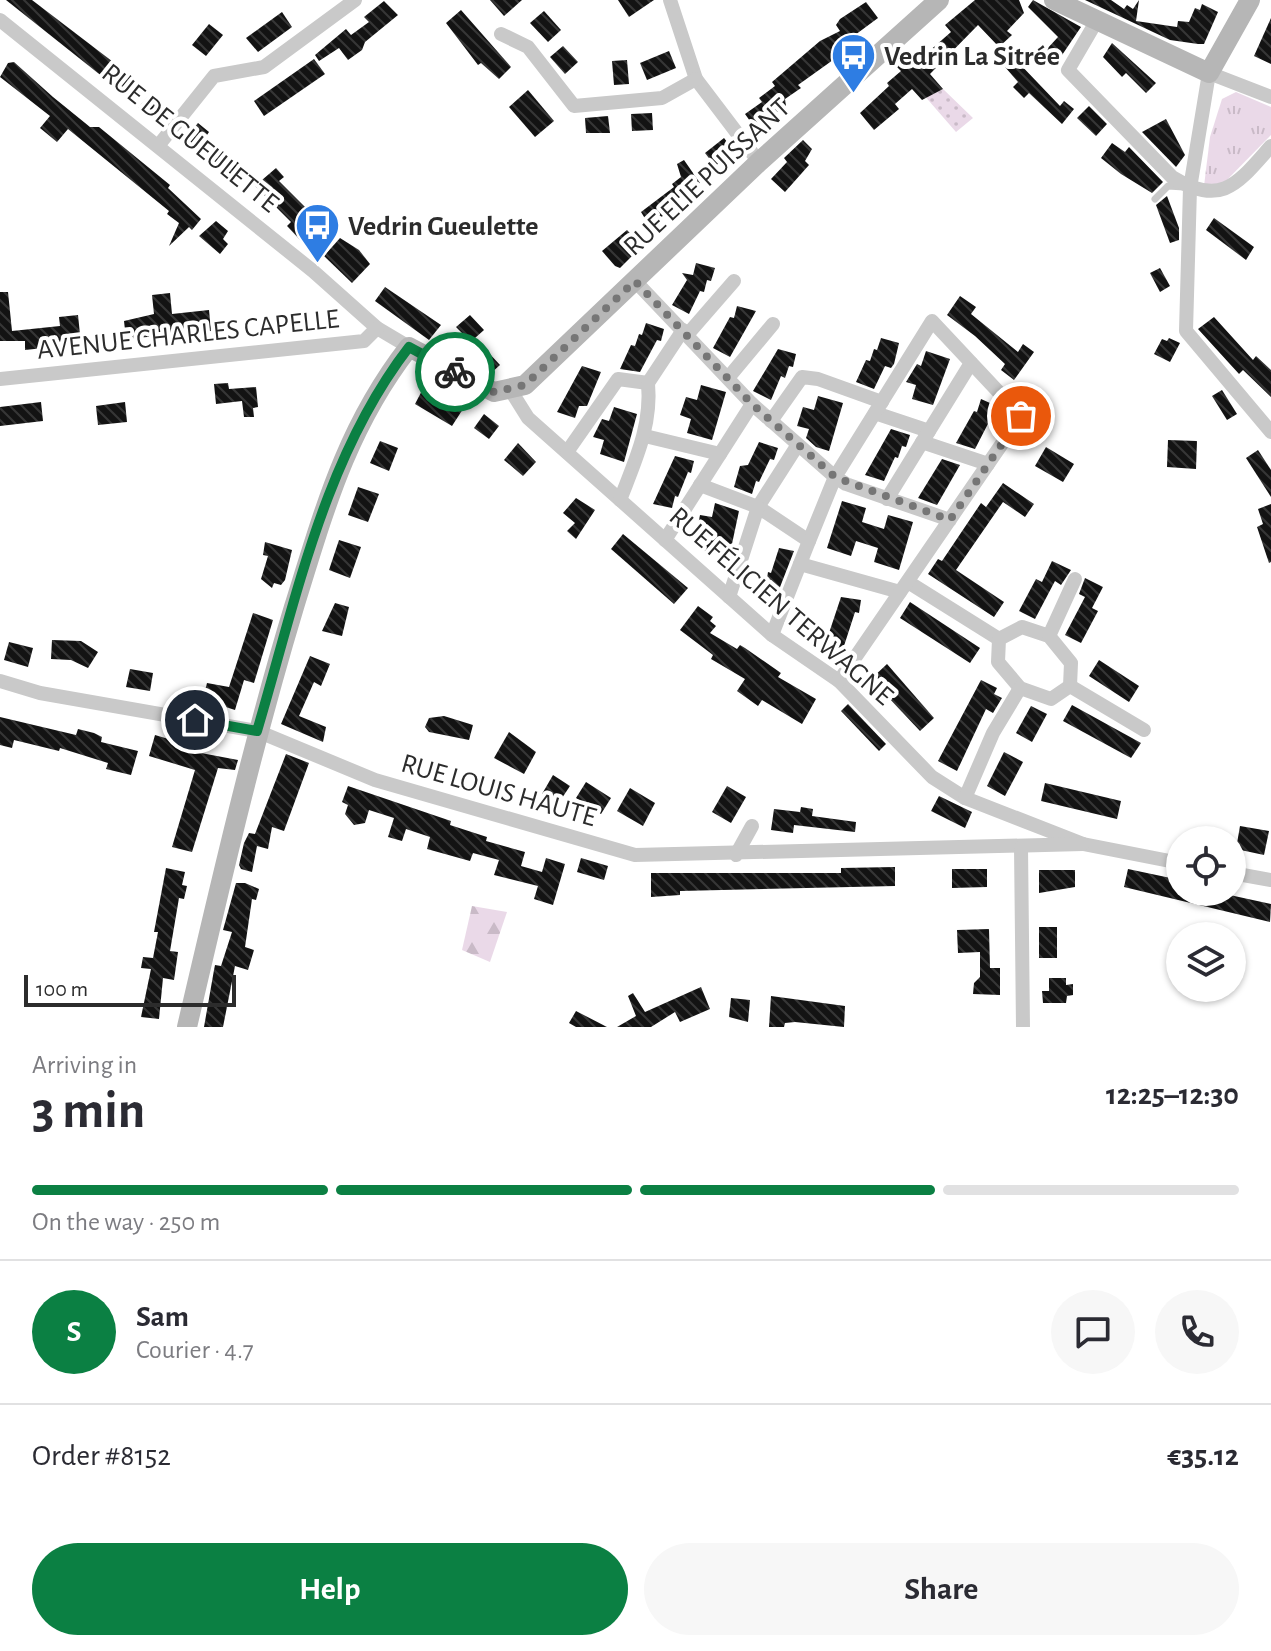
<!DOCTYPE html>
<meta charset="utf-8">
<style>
body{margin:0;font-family:"Alegreya Sans",sans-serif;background:#f7f7f7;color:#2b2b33;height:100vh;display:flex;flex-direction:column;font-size:30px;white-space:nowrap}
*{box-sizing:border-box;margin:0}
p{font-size:26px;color:#7c7c81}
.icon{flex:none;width:44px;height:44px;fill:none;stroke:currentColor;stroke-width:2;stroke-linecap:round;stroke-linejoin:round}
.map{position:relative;height:1027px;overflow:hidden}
.details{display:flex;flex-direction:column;background:#fff;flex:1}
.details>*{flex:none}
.controls{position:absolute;left:1166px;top:826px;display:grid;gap:16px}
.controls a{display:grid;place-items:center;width:80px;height:80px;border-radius:50%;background:#fff;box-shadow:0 2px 6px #0004;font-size:40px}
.scale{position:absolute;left:24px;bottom:20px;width:212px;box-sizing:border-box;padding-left:8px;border:4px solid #2c2c2c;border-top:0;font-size:22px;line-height:28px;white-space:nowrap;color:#2c2c2c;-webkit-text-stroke:6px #fff;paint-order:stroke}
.pin{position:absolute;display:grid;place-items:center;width:68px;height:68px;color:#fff;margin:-34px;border:4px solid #fff;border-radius:50%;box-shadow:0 2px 8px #0007}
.courier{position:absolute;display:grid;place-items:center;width:80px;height:80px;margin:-40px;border:6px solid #0b8043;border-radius:50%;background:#fff;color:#222;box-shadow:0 2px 10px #0007}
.headline em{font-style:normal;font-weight:600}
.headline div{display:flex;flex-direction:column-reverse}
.headline{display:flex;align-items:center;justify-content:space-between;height:136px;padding:0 32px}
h1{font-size:52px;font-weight:600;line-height:60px}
.bar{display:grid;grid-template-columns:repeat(4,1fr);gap:12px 8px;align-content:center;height:96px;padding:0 32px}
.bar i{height:10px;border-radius:6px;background:#e1e1e2}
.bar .current{background:#0b8043}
.bar p{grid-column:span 4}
.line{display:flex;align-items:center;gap:20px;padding:0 32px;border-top:2px solid #e1e1e2}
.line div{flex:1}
.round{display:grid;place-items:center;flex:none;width:84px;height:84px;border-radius:42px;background:#f7f7f7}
.cta{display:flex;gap:16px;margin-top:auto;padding:16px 32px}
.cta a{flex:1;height:92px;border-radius:48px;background:#0b8043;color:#fff;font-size:32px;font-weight:600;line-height:92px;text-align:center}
.cta a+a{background:#f7f7f7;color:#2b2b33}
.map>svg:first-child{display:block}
.forest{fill:url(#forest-firs)}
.park{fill:url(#park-tufts)}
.garden{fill:url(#garden-dots)}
.building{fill:url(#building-back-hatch)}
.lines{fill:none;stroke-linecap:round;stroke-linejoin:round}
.lane{stroke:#c9c9c9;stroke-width:7}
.street{stroke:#c9c9c9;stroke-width:14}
.secondary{stroke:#b6b6b6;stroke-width:20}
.done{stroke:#767676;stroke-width:8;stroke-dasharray:0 14.4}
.route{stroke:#0b8043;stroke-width:10}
.labels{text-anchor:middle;stroke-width:8;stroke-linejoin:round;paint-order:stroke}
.poi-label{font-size:28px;font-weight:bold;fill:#2c2c2c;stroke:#fff;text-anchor:start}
.street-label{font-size:28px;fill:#2c2c2c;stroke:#fff}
</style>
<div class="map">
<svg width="1271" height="1027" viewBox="0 0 1271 1027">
<defs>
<pattern id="forest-firs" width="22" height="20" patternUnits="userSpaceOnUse" patternTransform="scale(2)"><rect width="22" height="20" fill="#ead9e8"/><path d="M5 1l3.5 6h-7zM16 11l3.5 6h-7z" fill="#c9bac7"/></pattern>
<pattern id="park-tufts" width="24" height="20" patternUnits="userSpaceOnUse" patternTransform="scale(2)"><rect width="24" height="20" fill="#ead9e8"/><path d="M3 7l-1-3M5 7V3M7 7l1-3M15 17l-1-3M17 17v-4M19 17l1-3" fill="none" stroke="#c9bac7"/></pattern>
<pattern id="garden-dots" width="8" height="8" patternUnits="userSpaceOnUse" patternTransform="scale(2)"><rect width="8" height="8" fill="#ead9e8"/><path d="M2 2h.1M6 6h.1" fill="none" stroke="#c9bac7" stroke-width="1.8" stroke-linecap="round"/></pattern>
<pattern id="building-back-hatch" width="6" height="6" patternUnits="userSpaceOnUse" patternTransform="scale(2)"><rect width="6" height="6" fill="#131313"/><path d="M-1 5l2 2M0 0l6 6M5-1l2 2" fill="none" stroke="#363636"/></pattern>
</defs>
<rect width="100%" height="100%" fill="#fff"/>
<!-- forest -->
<polygon class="forest" points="472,906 507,912 490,962 462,950"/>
<!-- park -->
<polygon class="park" points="1236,92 1271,107 1271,135 1223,184 1204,186 1210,137 1222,99"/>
<!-- garden -->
<polygon class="garden" points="916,86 935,93 943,89 973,118 956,132"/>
<!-- building -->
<g class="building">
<polygon points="6,0 32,0 134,78 123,93"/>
<polygon points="490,0 522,0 504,16"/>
<polygon points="618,0 654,0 629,17"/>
<polygon points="975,0 1019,0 1024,13 1007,31 1012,35 999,47 978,25 930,74 943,89 922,100 912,89 895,104 899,109 874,130 860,113 889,86 887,83 901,71 896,66 913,52 919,60 951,32 945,25"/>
<polygon points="1033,0 1081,27 1058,61 1046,50 1058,37 1028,7"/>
<polygon points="1085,0 1111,0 1124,9 1127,5 1133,9 1139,0 1136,21 1177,27 1178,21 1189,22 1195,8 1200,10 1202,4 1218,12 1204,44 1198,44 1170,40"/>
<polygon points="384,1 398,15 365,42 362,50 348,60 339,48 319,61 315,55 346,29 351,35 369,22 364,17"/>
<polygon points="866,2 878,18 836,49 840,55 798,85 801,88 785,99 786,106 755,128 745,114 762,102 759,98 775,86 772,82 820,41 840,31 836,25 840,19"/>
<polygon points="461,10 511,67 499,79 481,63 478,65 446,23"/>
<polygon points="544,11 561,30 548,42 530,23"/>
<polygon points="282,12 292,27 258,52 246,38"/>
<polygon points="1271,18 1271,64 1254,56"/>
<polygon points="209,24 223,35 206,56 192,45"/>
<polygon points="1112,43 1156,83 1146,93 1126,73 1122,77 1103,57"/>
<polygon points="563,46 578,62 565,74 550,57"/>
<polygon points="669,51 676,68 647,80 640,63"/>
<polygon points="1014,58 1060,106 1064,101 1074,109 1062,124 1029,93 1024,98 1013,87 1018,82 1005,67"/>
<polygon points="314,59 325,74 264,116 254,101"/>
<polygon points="627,60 629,84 614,85 612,61"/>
<polygon points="14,62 53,97 90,127 99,127 170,185 168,188 201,219 192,230 189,227 169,246 179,223 167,214 169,211 68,129 57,142 40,128 50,116 0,77 8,63"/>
<polygon points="528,90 554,121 535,137 509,107"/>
<polygon points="149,95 168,109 157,123 138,108"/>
<polygon points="1089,106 1107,124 1096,136 1077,118"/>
<polygon points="652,113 653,130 632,131 631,114"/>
<polygon points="608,116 610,133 586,133 585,118"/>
<polygon points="1166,119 1185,155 1176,167 1142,132"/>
<polygon points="198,123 209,132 205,138 243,166 234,178 183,141"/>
<polygon points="724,138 735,152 715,166 705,153"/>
<polygon points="803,140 812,149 805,161 809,165 785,192 771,179 787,162 784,158"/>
<polygon points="1112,143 1125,152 1129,147 1163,182 1152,193 1121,174 1101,158"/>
<polygon points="684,160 700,183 666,207 669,212 649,225 641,212 674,187 672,184 681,177 677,164"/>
<polygon points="276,168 284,177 279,181 322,224 302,242 287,226 291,222 255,186"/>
<polygon points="1167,196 1179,228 1179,240 1170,243 1156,205"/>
<polygon points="1214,218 1254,247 1246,260 1206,230"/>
<polygon points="216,221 228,231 223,239 228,244 220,254 199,236"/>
<polygon points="627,230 642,246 620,268 615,266 602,251"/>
<polygon points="340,238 359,250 370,264 352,283 324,256"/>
<polygon points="696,263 715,268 711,281 707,280 704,292 700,291 689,314 672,305 687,280 682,273 693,275"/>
<polygon points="1160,268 1170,286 1160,292 1150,273"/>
<polygon points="385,287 441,325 429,340 375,301"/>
<polygon points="0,292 8,292 12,331 60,326 59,317 78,315 81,344 25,350 25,341 0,341"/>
<polygon points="170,293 172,314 209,310 211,331 126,339 124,321 154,314 152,295"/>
<polygon points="960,296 976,307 971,314 1018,352 1023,344 1034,352 1014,380 1001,370 1005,364 975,336 947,315"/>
<polygon points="737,306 756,311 730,357 713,348 730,317 734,318"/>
<polygon points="470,315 484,330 475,338 500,365 490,374 457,339 463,334 456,327"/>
<polygon points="1214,317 1253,360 1256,356 1271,370 1271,397 1243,370 1239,374 1198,329"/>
<polygon points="646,323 664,329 661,341 657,340 640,372 620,369 631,345 635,346 639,334 642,335"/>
<polygon points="881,338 899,343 894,364 891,368 885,366 874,389 856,382 866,360 870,361 874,349 877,350"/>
<polygon points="1169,338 1180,343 1170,362 1154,354 1162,339 1167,341"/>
<polygon points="778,349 796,354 793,367 789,366 785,378 781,376 771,400 753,391"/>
<polygon points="926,351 950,359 933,405 912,399 916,385 906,382 917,364 921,366"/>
<polygon points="582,366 601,372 587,406 579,406 575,418 557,412"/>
<polygon points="425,370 472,395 452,426 415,404 426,383 419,379"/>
<polygon points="228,383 229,389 256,387 258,407 253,408 254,417 244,417 242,401 216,404 214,384"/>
<polygon points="701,385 726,392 712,440 687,433 691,419 680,415 686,397 697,400"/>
<polygon points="1222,390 1237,414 1227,420 1212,396"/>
<polygon points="818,396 843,403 829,451 816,447 806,438 809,429 797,426 803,407 814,410"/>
<polygon points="981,399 999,407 996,418 992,416 975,449 956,443 974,411 977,412"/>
<polygon points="41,402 43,421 0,426 0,407"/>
<polygon points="125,402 127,422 98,425 96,406"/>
<polygon points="614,407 637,414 624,462 600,454 604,440 593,437 602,419 609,421"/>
<polygon points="484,414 499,426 489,439 474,428"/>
<polygon points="891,429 910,435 906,447 902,446 898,458 895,457 884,481 865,475"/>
<polygon points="1168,440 1197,441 1196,469 1167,467"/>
<polygon points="380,441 398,448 389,471 370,463"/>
<polygon points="759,442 778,448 774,460 770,459 759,482 756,481 752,494 734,487 740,466 748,465"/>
<polygon points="518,443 536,462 523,476 504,460"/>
<polygon points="1046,447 1074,464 1063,482 1035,466"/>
<polygon points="1258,450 1271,470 1271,497 1246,458"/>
<polygon points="675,456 694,461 691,473 688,472 678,497 675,496 672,508 653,504"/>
<polygon points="942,459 960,465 937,505 918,498"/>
<polygon points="1003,483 1034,504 1025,517 1003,502 956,570 1004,602 994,617 928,574 938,559 942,561 981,503 986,507"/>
<polygon points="358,487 379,494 368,522 348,515"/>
<polygon points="576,498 595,510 576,539 567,531 575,523 563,513"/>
<polygon points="842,501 866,508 862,522 884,529 888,515 913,522 899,570 874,562 878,548 856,541 851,556 827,548"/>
<polygon points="715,503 739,511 729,558 720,552 704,551 707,536 696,534 700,515 712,517"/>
<polygon points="1271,504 1271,562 1269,563 1257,527 1263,524 1258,509"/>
<polygon points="623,534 688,588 674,604 611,549"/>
<polygon points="339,540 361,547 350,578 329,570"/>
<polygon points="265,542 292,550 285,580 281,585 274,583 272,588 261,579 268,556 263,555"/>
<polygon points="779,548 794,551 775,600 760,598 762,584 766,584 768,572 771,573"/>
<polygon points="1052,561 1071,570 1061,585 1055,581 1035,619 1019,611 1036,579 1042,582"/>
<polygon points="1085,578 1103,587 1092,608 1098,611 1081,643 1065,635 1085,597 1079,594"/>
<polygon points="841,597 861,600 859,613 855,612 843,649 823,647 825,633 829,633"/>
<polygon points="910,602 980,648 970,663 900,618"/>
<polygon points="335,603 349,607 342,636 322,631"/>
<polygon points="698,606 713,617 710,621 716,626 710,633 737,649 740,645 745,648 781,673 778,677 816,699 802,724 762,700 758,706 737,691 745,679 711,659 713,655 680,630"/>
<polygon points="253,613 273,620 254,683 244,680 235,710 207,701 203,698 207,683 229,687"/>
<polygon points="52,640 81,641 98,652 88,668 71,660 51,659"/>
<polygon points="9,642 33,648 28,667 4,660"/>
<polygon points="310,656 330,664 321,686 314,682 299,716 326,727 323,742 281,724"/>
<polygon points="1099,660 1139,686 1129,702 1089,676"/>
<polygon points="887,664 934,718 920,731 871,679"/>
<polygon points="130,669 153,673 150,691 126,687"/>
<polygon points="981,680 997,688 994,694 1002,698 993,713 986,709 957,771 938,761"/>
<polygon points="848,704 886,744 879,751 841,711"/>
<polygon points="1072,705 1141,743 1131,758 1063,721"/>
<polygon points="1031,706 1047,714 1032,742 1016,733"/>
<polygon points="444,716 473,725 469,740 429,732 425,727 429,718"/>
<polygon points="0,717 76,735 78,729 94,733 102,737 101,742 138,751 131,775 106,769 108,763 60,748 59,751 14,740 12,748 0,745"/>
<polygon points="509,732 536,752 524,774 494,758"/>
<polygon points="155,735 182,743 180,749 238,760 235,770 218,768 192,852 172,847 195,770 149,756"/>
<polygon points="1004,752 1023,762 1005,796 987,786"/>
<polygon points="286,754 309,763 284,831 272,827 268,849 257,846 252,872 241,869 239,865 244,843 249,833 255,834"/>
<polygon points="553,775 570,786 558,804 542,794"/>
<polygon points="586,782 611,798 601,814 576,798"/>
<polygon points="1045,783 1121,801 1117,819 1041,801"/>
<polygon points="348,786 451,821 450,825 487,837 486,841 525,852 521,866 542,872 546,858 565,864 553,905 534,899 538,886 494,875 499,860 473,853 470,861 427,849 430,837 406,829 402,841 388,837 394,818 369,810 365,823 354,825 345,814 348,805 342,802"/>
<polygon points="727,786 746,797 731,823 712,812"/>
<polygon points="630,788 655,803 643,826 617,811"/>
<polygon points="939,796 972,812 965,828 931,811"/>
<polygon points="801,807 813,809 812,816 856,822 855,832 794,825 793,833 771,830 774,809 800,812"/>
<polygon points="1240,826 1269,831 1264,855 1236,849"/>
<polygon points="581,858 608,866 604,880 577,872"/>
<polygon points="895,867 895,886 680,891 680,895 651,897 651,873 841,873 841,868"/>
<polygon points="166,868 185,872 182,885 187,886 184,899 179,898 170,951 178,952 174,980 163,978 159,1019 141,1017 151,969 141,968 143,957 153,958 158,932 154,932"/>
<polygon points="952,869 987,869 987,887 952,888"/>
<polygon points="1128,869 1180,880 1180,892 1216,892 1271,904 1270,922 1124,887"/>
<polygon points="1039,870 1075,870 1075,887 1039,893"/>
<polygon points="236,883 245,883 259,889 256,900 252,899 245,947 254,950 248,970 235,966 223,1027 204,1027 214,970 215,965 221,966 232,932 223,930"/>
<rect x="1039" y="927" width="18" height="31"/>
<polygon points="989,929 990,968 1000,968 1000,995 973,994 974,983 980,977 980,952 958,953 957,930"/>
<polygon points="1049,978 1066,978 1066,985 1073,984 1073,995 1067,996 1066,1003 1043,1003 1042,991 1049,991"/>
<polygon points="701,987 710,1009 680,1022 675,1012 651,1027 617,1027 636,1016 628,996 633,993 645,1012"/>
<polygon points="771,996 845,1006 844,1027 795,1022 785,1023 784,1027 769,1027"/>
<polygon points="731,998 750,1000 748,1022 729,1017"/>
<polygon points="576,1011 607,1027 576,1027 569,1023"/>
</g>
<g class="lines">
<!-- lane -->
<polyline class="lane" points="1155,199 1168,186 1184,187"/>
<!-- street -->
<g class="street">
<polyline points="670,0 696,79 759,162"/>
<polyline points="0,20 313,271 377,328 409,347"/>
<path d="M1096 22 1068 70 1172 177C1222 208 1238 183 1271 146"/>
<polyline points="501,34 528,47 574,106 662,98 696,79"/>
<polyline points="1271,97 1209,73 1190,188 1186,331 1271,432"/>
<polyline points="158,146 214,76 264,67 355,0"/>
<polyline points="635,281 752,404 835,477 809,541 758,507 797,446"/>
<polyline points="687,335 734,281"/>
<polyline points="728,378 773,324"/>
<polyline points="0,379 364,341 377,328"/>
<polyline points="511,391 528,418 772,635 839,681 932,777 965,798 1083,844 1180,863"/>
<polyline points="875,413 929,431"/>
<polyline points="771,421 802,377 818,379 882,402"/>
<polyline points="645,436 720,454"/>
<polyline points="922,442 988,464"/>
<polyline points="567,452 618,379 648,383"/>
<polyline points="700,485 758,507 729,597"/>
<polyline points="887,499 971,363"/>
<path d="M620 500C635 461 652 426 648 383L683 330"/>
<polyline points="665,540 752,404"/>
<polyline points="800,564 900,592"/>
<polyline points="908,582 999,639"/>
<polygon points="1022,627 1049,636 1071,663 1070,686 1051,699 1020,688 998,662 999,639"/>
<polyline points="772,635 809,541"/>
<polyline points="1049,636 1075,579"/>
<polyline points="0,681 40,693 257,731 375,780 635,855 1083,844"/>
<polyline points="839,681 1021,416 932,321 835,477 846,484 950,520"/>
<polyline points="1070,686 1144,730"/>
<polyline points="965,798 993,733 1020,688"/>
<polyline points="1021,847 1023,1027"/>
<polyline points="736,855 752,826"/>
<polyline points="1232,873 1271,880"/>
</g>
<!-- secondary -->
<g class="secondary">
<polyline points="1054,0 1209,73 1250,0"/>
<path d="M187 1027C220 886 252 746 294 607 324 511 346 428 409 347L494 392 525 385 759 162 939 0"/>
</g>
</g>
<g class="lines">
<!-- done -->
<polyline class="done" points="455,372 494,392 525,385 635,281 752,404 835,477 950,520 1021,416"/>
<!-- route -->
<path class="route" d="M195 720 257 731C296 600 324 457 409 347L455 372"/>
</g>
<!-- icons -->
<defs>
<symbol id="bus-pin" viewBox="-11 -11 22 30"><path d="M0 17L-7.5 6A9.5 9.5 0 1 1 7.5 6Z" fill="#2e7de3" stroke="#fff"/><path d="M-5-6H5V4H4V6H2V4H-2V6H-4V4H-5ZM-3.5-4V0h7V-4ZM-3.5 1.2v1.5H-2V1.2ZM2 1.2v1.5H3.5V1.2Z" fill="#fff"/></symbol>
</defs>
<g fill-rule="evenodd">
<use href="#bus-pin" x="828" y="30" width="51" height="69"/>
<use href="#bus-pin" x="292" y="200" width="51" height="69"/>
</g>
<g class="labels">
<!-- poi labels -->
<g class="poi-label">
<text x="884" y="65">Vedrin La Sitrée</text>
<text x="348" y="235">Vedrin Gueulette</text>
</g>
<!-- street labels -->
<g class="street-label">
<text transform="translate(191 137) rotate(39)" y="10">RUE DE GUEULETTE</text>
<text transform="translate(706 176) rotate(-43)" y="10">RUE ELIE PUISSANT</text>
<text transform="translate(188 333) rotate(-6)" y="10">AVENUE CHARLES CAPELLE</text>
<text transform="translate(782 605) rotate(41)" y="10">RUE FÉLICIEN TERWAGNE</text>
<text transform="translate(499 789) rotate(16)" y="10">RUE LOUIS HAUTE</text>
</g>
</g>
</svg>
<div class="controls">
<a><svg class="icon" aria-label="locate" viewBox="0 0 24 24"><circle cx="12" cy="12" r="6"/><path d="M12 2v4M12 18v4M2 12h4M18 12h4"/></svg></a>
<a><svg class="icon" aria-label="layers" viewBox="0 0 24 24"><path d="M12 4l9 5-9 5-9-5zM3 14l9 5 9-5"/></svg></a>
</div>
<div class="scale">100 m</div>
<div class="pin" style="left:1021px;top:416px;background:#ea580c"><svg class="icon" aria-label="bag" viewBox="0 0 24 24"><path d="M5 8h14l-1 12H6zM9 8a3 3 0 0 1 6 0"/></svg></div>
<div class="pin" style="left:195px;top:720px;background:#1f2937"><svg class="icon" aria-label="home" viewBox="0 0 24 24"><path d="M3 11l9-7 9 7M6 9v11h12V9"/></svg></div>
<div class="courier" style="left:455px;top:372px"><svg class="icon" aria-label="bike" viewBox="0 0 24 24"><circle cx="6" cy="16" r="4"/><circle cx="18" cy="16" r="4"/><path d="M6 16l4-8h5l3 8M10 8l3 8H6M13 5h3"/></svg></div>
</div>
<section class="details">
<div class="headline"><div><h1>3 min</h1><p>Arriving in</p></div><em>12:25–12:30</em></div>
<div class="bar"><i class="current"></i><i class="current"></i><i class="current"></i><i></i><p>On the way · 250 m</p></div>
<div class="line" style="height:144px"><b class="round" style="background:#0b8043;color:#fff">S</b><div><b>Sam</b><p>Courier · 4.7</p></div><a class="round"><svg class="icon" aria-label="chat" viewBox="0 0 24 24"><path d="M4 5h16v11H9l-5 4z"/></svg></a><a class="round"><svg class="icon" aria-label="phone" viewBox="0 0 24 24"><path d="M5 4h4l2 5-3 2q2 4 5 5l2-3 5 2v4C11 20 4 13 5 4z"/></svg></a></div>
<div class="line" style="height:104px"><div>Order #8152</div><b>€35.12</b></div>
<div class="cta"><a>Help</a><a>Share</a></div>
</section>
